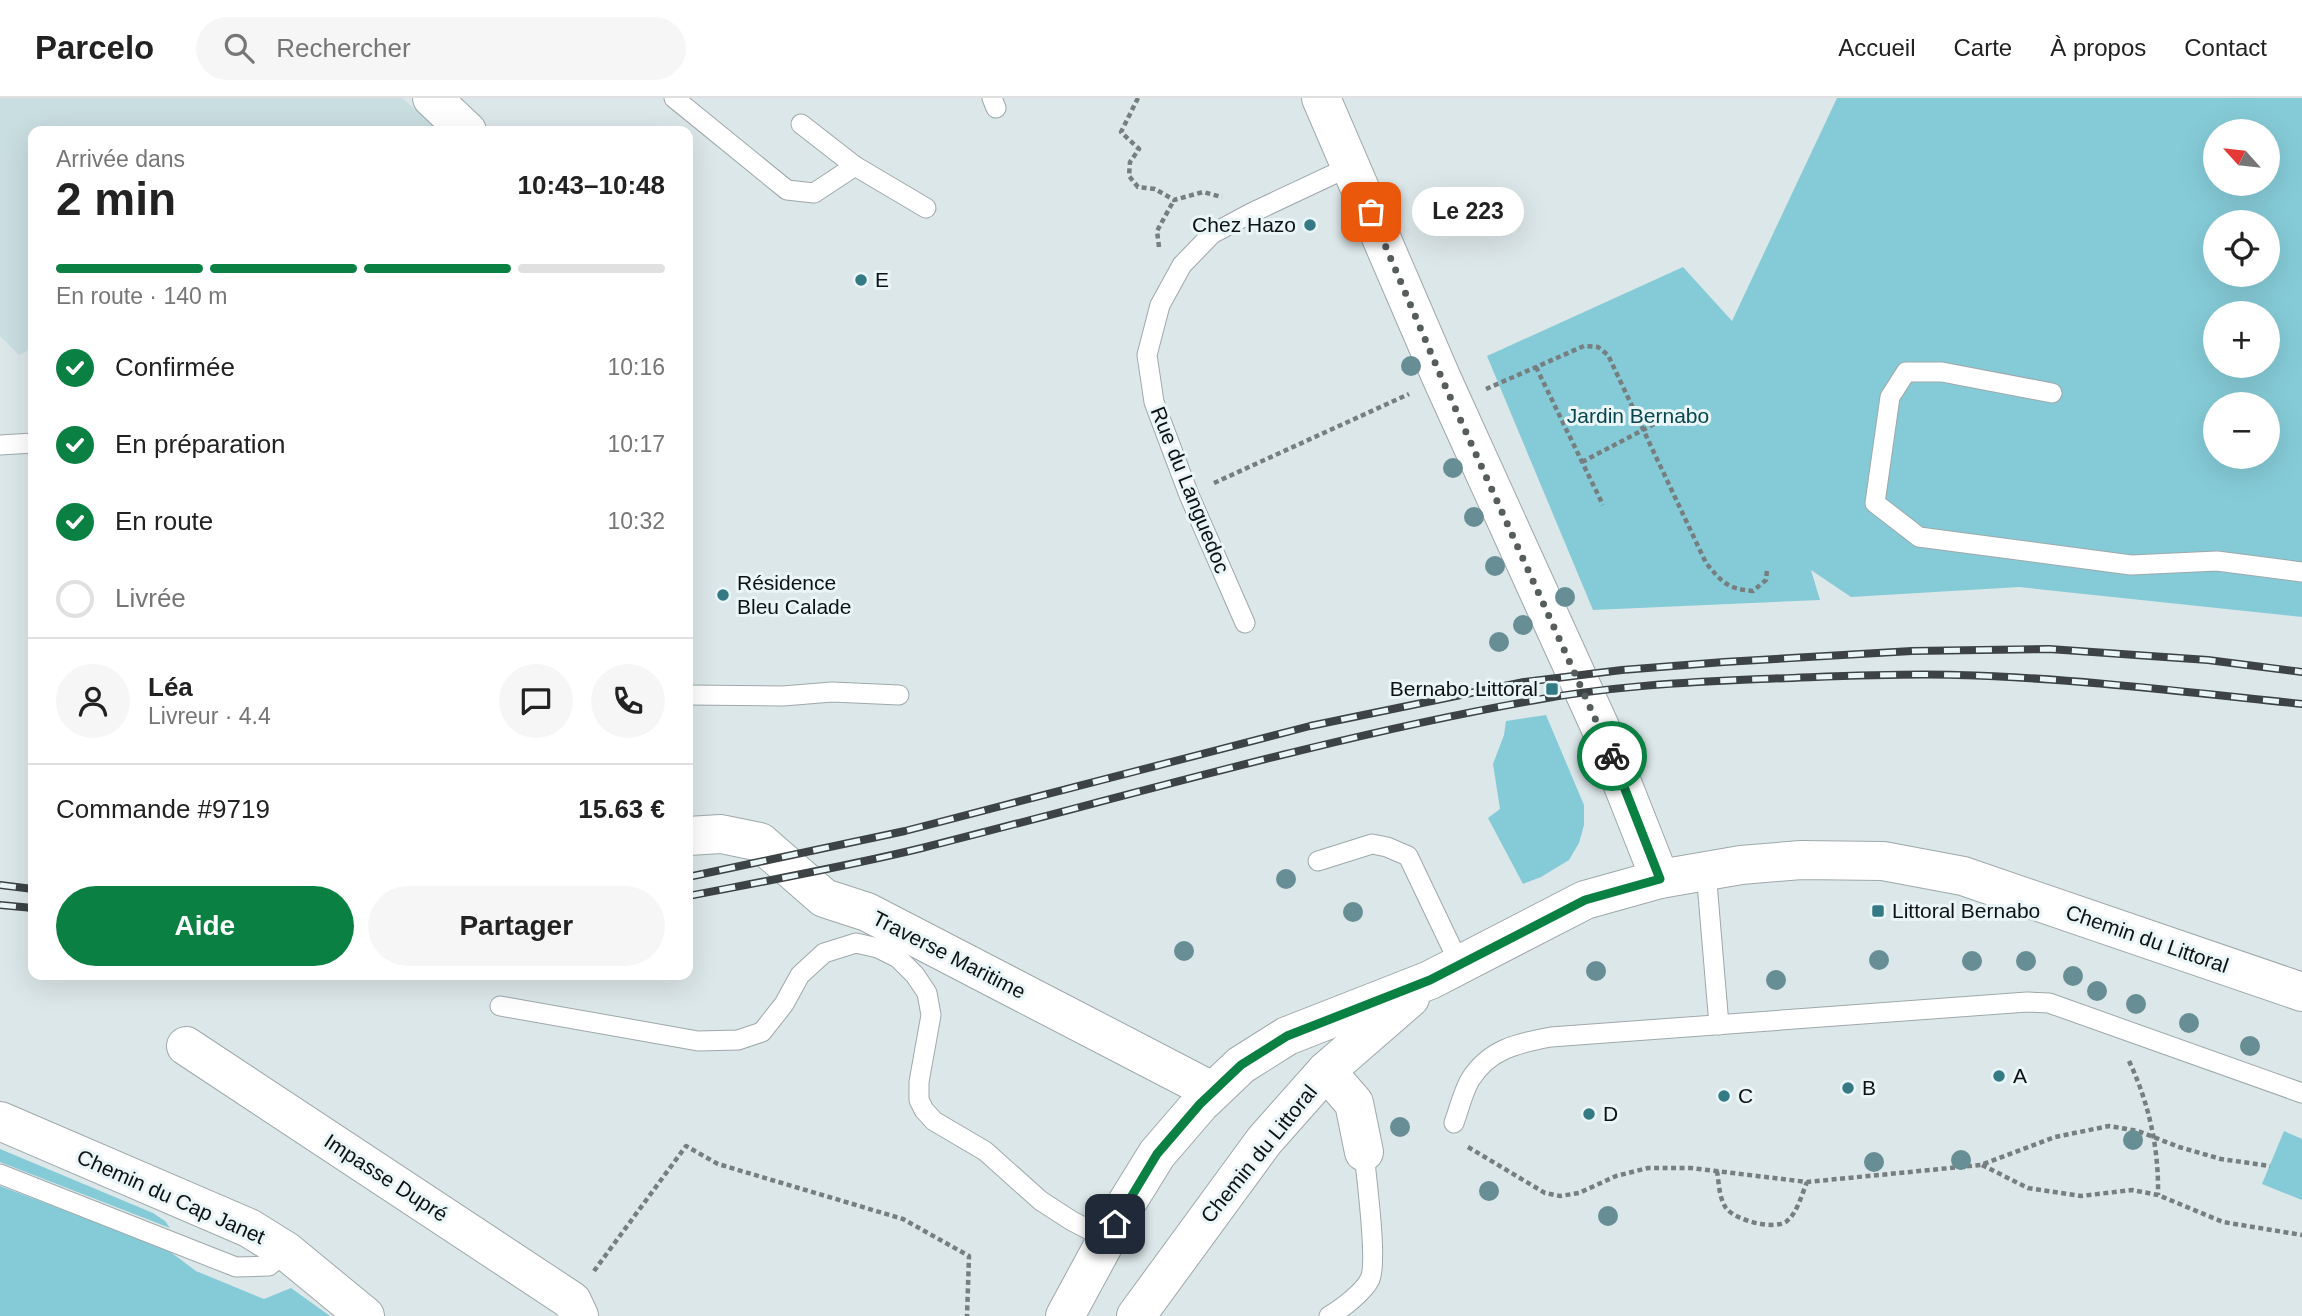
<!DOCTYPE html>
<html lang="fr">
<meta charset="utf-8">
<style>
body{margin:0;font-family:Helvetica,sans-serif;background:#f6f6f6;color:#222;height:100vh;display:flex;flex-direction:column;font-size:26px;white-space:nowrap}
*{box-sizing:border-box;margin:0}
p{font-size:23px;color:#767676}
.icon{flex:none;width:38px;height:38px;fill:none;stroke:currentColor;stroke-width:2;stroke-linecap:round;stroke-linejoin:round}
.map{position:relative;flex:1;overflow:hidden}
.panel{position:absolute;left:28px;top:28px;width:665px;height:854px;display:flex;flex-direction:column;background:#fff;border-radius:14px;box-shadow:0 7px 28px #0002}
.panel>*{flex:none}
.needle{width:46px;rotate:297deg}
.tools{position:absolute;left:2203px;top:21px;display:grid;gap:14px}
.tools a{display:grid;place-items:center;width:77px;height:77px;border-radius:50%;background:#fff;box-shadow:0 7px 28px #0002;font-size:35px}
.pin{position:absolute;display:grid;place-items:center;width:60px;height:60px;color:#fff;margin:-30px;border-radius:14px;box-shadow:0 4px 10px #0006}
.courier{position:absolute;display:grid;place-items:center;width:70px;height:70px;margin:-35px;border:5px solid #0b8043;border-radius:50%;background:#fff;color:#222;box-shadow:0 2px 9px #0007}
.bubble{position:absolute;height:49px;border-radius:24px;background:#fff;box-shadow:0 7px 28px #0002;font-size:23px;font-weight:600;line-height:49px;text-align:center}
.head em{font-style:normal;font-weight:600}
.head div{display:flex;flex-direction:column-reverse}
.head{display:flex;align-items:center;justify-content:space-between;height:119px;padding:0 28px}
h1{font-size:46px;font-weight:600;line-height:52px}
.bar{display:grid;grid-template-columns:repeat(4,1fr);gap:10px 7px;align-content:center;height:84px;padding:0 28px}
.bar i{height:9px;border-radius:5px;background:#e0e0e0}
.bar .current{background:#0b8043}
.bar p{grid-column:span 4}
.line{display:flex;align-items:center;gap:18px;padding:0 28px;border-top:2px solid #e0e0e0}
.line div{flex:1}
.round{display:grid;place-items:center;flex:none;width:74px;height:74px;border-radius:37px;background:#f6f6f6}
ol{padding:0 28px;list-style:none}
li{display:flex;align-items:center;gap:21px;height:77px}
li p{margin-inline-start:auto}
li .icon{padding:7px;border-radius:50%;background:#0b8043;color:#fff;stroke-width:4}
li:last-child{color:#767676}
li i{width:38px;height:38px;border:4px solid #e0e0e0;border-radius:50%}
.primary-button{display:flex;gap:14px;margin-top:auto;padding:14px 28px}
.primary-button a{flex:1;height:80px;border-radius:42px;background:#0b8043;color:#fff;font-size:28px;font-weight:600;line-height:80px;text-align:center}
.primary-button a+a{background:#f6f6f6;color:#222}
header{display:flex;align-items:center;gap:42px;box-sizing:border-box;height:98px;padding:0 35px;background:#fff;border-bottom:2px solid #e0e0e0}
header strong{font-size:33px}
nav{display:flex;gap:38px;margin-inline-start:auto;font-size:24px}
.search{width:490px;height:63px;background:#f6f6f6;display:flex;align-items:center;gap:18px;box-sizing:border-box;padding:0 24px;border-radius:38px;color:#767676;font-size:26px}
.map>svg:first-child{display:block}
.built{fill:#c9dee1}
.green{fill:#85cbd7;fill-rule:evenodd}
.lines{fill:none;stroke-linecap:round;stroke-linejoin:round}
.service-casing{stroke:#9ea8aa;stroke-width:21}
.minor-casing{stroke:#9ea8aa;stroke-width:40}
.primary-casing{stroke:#9ea8aa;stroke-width:40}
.path{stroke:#767e7f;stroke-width:4.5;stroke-dasharray:5 3.5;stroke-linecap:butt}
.service{stroke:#fff;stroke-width:19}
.minor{stroke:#fff;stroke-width:38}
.primary{stroke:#fff;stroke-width:38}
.rail-casing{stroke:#3d4344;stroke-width:8}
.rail{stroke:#e9f5f7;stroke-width:5;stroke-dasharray:16;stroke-linecap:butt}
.tree{fill:#678e94}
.done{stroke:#565d5d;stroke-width:7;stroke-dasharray:0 12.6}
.route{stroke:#0b8043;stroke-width:9}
.poi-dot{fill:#337a85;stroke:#e9f5f7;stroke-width:2.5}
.labels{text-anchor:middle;stroke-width:6;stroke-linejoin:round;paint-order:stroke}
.poi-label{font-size:21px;fill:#0e1212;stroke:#e9f5f7;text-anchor:start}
.park-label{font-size:21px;fill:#08464e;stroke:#e9f5f7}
.street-label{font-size:21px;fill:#0e1212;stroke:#e9f5f7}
</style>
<header>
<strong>Parcelo</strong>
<div class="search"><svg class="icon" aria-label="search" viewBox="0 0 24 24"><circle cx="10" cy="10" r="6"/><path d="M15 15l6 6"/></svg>Rechercher</div>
<nav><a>Accueil</a><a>Carte</a><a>À propos</a><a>Contact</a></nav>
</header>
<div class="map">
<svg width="2302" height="1218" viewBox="0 0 2302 1218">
<rect width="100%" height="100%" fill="#dce7e9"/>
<!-- built -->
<polygon class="built" points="0,0 402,0 441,33 33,33 33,250 19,257 0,238"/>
<!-- green -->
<g class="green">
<path d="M1837 0H2302V519L2019 489 1851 499 1811 472 1820 502 1593 512 1487 258 1683 169 1732 223ZM2216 33H2268V86H2216ZM2216 124H2268V177H2216ZM2216 215H2268V268H2216ZM2216 306H2268V359H2216Z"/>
<polygon points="1546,617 1584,707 1584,727 1579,745 1569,762 1541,779 1523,786 1488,720 1500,711 1493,666 1504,637 1506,623"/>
<polygon points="2284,1033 2302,1041 2302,1102 2262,1086"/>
<polygon points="0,1051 153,1115 165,1123 170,1130 0,1064"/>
<polygon points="0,1088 165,1150 196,1173 264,1201 291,1190 330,1218 0,1218"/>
</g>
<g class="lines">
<defs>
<g id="service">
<polyline points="674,0 787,92 814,95 855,68"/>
<polyline points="992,0 996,10"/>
<polyline points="801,26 855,68 926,110"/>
<polyline points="2052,295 1942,274 1906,274 1890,299 1875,405 1919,439 2131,467 2217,463 2302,474"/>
<polyline points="0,347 33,345"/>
<polyline points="1245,525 1189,397 1154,304 1147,257 1160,207 1182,167 1212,136 1251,115 1351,68"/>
<polyline points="688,597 783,598 832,594 899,597"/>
<polyline points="1318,763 1372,746 1387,749 1408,758 1460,867"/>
<polyline points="1706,773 1719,927"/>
<polyline points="500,908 698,943 738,942 762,934 784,906 800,877 824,855 856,845 878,850 898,860 915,877 927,895 931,917 919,984 919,1002 924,1012 934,1023 985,1053 1041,1103 1072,1123 1107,1141"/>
<path d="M1454 1025C1459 1011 1463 994 1470 982 1489 951 1518 945 1551 939L2027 904 2049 905 2302 995"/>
<polyline points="0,1076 236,1169 269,1168 286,1153"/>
<path d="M1329 1218C1340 1212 1364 1194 1370 1181 1378 1163 1366 1078 1364 1054"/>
</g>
<g id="minor">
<polyline points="432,0 467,33"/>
<polyline points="1321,0 1442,281 1600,629 1660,781"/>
<polyline points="688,738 721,736 760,744 824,800 867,814 1212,993"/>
<polyline points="186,948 572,1203 579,1218"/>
<polyline points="1326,973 1354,1005 1364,1054"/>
<polyline points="0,1023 249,1130 286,1153 365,1218"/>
</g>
<g id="primary">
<polyline points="1065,1218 1123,1111 1157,1056 1200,1006 1241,967 1287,938 1430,882 1585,802 1660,781 1741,767 1801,762 1883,763 1963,778 2302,894"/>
<polyline points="1136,1218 1264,1043 1326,973 1410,900"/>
</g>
</defs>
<!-- service casing -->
<use href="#service" class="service-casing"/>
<!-- minor casing -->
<use href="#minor" class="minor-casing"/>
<!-- primary casing -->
<use href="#primary" class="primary-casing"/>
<!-- path -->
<g class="path">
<polyline points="1138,0 1121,34 1139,51 1130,64 1129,78 1138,89 1155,91 1174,102 1203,94 1222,99"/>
<polyline points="1159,149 1157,133 1174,102"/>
<polyline points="1536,269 1603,407"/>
<path d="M1486 291 1584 248 1598 249 1608 257 1706 465C1722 484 1727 491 1753 493L1766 482 1767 472"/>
<polyline points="1582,364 1677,314"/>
<polyline points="1214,385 1409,296"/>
<path d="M2129 963C2149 1005 2159 1051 2158 1097"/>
<polyline points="1468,1049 1545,1095 1560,1098 1579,1095 1616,1078 1648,1070 1691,1070 1807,1084 1981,1067 2055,1039 2109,1028 2138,1033 2179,1049 2221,1061 2270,1068"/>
<polyline points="1982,1067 2028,1090 2081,1098 2132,1092 2158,1097 2223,1124 2302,1137"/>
<path d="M1717 1073C1719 1085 1719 1100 1726 1110 1735 1122 1774 1133 1787 1123 1797 1115 1802 1096 1807 1084"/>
<polyline points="594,1173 686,1048 718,1066 903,1121 969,1158 967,1218"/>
</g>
<!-- service -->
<use href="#service" class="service"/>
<!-- minor -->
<use href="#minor" class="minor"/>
<!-- primary -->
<use href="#primary" class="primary"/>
<defs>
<g id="rail">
<polyline points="688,779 905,733 1310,628 1524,584 1622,572 1724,564 1912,553 2049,551 2208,562 2302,574"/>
<polyline points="0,787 33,791"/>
<path d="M688 798C766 783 844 769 922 750 1124 699 1325 640 1530 603 1605 589 1683 584 1760 581 1826 579 1891 575 1957 577 2073 580 2187 594 2302 606"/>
<polyline points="0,807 33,810"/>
</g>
</defs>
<!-- rail casing -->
<use href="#rail" class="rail-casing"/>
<!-- rail -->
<use href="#rail" class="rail"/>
</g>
<!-- trees -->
<g class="tree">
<circle cx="1411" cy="268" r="10"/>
<circle cx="1453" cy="370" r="10"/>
<circle cx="1474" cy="419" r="10"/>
<circle cx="1495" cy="468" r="10"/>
<circle cx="1565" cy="499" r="10"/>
<circle cx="1523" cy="527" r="10"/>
<circle cx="1499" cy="544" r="10"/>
<circle cx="1286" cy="781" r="10"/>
<circle cx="1353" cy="814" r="10"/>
<circle cx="1184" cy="853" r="10"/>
<circle cx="1879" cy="862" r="10"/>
<circle cx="1972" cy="863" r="10"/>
<circle cx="2026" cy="863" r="10"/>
<circle cx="1596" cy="873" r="10"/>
<circle cx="2073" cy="878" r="10"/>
<circle cx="1776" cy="882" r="10"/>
<circle cx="2097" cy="893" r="10"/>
<circle cx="2136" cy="906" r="10"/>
<circle cx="2189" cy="925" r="10"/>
<circle cx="2250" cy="948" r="10"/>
<circle cx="1400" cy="1029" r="10"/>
<circle cx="2133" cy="1042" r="10"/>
<circle cx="1961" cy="1062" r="10"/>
<circle cx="1874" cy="1064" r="10"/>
<circle cx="1489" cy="1093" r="10"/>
<circle cx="1608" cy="1118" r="10"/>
</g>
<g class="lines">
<!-- done -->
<polyline class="done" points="1371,114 1442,281 1612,658"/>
<!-- route -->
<polyline class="route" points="1115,1126 1157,1056 1200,1006 1241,967 1287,938 1430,882 1585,802 1660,781 1612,658"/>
</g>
<!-- markers -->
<g class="poi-dot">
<circle cx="1310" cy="127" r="7"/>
<circle cx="861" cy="182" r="7"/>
<circle cx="723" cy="497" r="7"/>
<rect x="1545" y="584" width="14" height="14" rx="3.5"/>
<rect x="1871" y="806" width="14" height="14" rx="3.5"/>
<circle cx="1999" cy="978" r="7"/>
<circle cx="1848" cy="990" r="7"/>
<circle cx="1724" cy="998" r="7"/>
<circle cx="1589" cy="1016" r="7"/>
</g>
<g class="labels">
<!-- poi labels -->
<g class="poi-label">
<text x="1296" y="134" text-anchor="end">Chez Hazo</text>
<text x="875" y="189">E</text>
<text x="737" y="492">Résidence<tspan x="737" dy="24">Bleu Calade</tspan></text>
<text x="1538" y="598" text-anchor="end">Bernabo Littoral</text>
<text x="1892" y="820">Littoral Bernabo</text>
<text x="2013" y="985">A</text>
<text x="1862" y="997">B</text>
<text x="1738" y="1005">C</text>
<text x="1603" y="1023">D</text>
</g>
<!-- park labels -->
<g class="park-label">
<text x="1638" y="325">Jardin Bernabo</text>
</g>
<!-- street labels -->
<g class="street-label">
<text transform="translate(1190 392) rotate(68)" y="7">Rue du Languedoc</text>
<text transform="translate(2147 841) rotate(19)" y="7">Chemin du Littoral</text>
<text transform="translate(949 857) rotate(27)" y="7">Traverse Maritime</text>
<text transform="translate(1259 1056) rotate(-51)" y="7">Chemin du Littoral</text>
<text transform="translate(386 1080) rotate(33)" y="7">Impasse Dupré</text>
<text transform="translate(171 1099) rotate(24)" y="7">Chemin du Cap Janet</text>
</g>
</g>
</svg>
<div class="tools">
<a><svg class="needle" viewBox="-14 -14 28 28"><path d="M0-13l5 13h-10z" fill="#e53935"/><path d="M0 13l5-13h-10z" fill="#767676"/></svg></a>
<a><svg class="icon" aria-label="locate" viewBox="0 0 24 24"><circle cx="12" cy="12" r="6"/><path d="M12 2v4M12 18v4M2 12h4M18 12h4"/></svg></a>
<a>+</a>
<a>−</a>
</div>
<div class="pin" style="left:1371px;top:114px;background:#ea580c"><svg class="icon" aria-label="bag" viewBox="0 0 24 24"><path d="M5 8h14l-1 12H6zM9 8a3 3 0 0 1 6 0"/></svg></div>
<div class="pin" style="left:1115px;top:1126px;background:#1f2937"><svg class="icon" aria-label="home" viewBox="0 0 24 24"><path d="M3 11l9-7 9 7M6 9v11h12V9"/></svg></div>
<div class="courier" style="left:1612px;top:658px"><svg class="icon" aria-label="bike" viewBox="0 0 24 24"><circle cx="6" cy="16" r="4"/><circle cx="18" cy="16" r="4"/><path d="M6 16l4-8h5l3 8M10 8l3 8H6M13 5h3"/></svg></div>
<div class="bubble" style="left:1412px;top:89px;width:112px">Le 223</div>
<section class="panel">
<div class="head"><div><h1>2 min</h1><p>Arrivée dans</p></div><em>10:43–10:48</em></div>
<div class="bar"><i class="current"></i><i class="current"></i><i class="current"></i><i></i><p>En route · 140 m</p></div>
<ol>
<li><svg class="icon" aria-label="check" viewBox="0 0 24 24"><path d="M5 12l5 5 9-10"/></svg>Confirmée<p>10:16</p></li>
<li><svg class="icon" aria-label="check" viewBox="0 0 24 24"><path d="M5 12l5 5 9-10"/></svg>En préparation<p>10:17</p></li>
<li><svg class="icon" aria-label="check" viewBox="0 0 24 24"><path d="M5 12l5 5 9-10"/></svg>En route<p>10:32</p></li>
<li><i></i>Livrée</li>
</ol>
<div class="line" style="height:126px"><a class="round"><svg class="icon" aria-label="person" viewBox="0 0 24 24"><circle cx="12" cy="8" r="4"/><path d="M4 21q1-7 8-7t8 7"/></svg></a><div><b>Léa</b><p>Livreur · 4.4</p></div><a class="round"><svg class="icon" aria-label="chat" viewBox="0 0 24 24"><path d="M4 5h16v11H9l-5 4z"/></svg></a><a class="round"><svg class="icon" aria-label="phone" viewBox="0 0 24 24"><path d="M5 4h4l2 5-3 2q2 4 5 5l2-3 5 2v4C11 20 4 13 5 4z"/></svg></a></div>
<div class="line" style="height:91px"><div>Commande #9719</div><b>15.63 €</b></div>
<div class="primary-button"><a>Aide</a><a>Partager</a></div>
</section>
</div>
